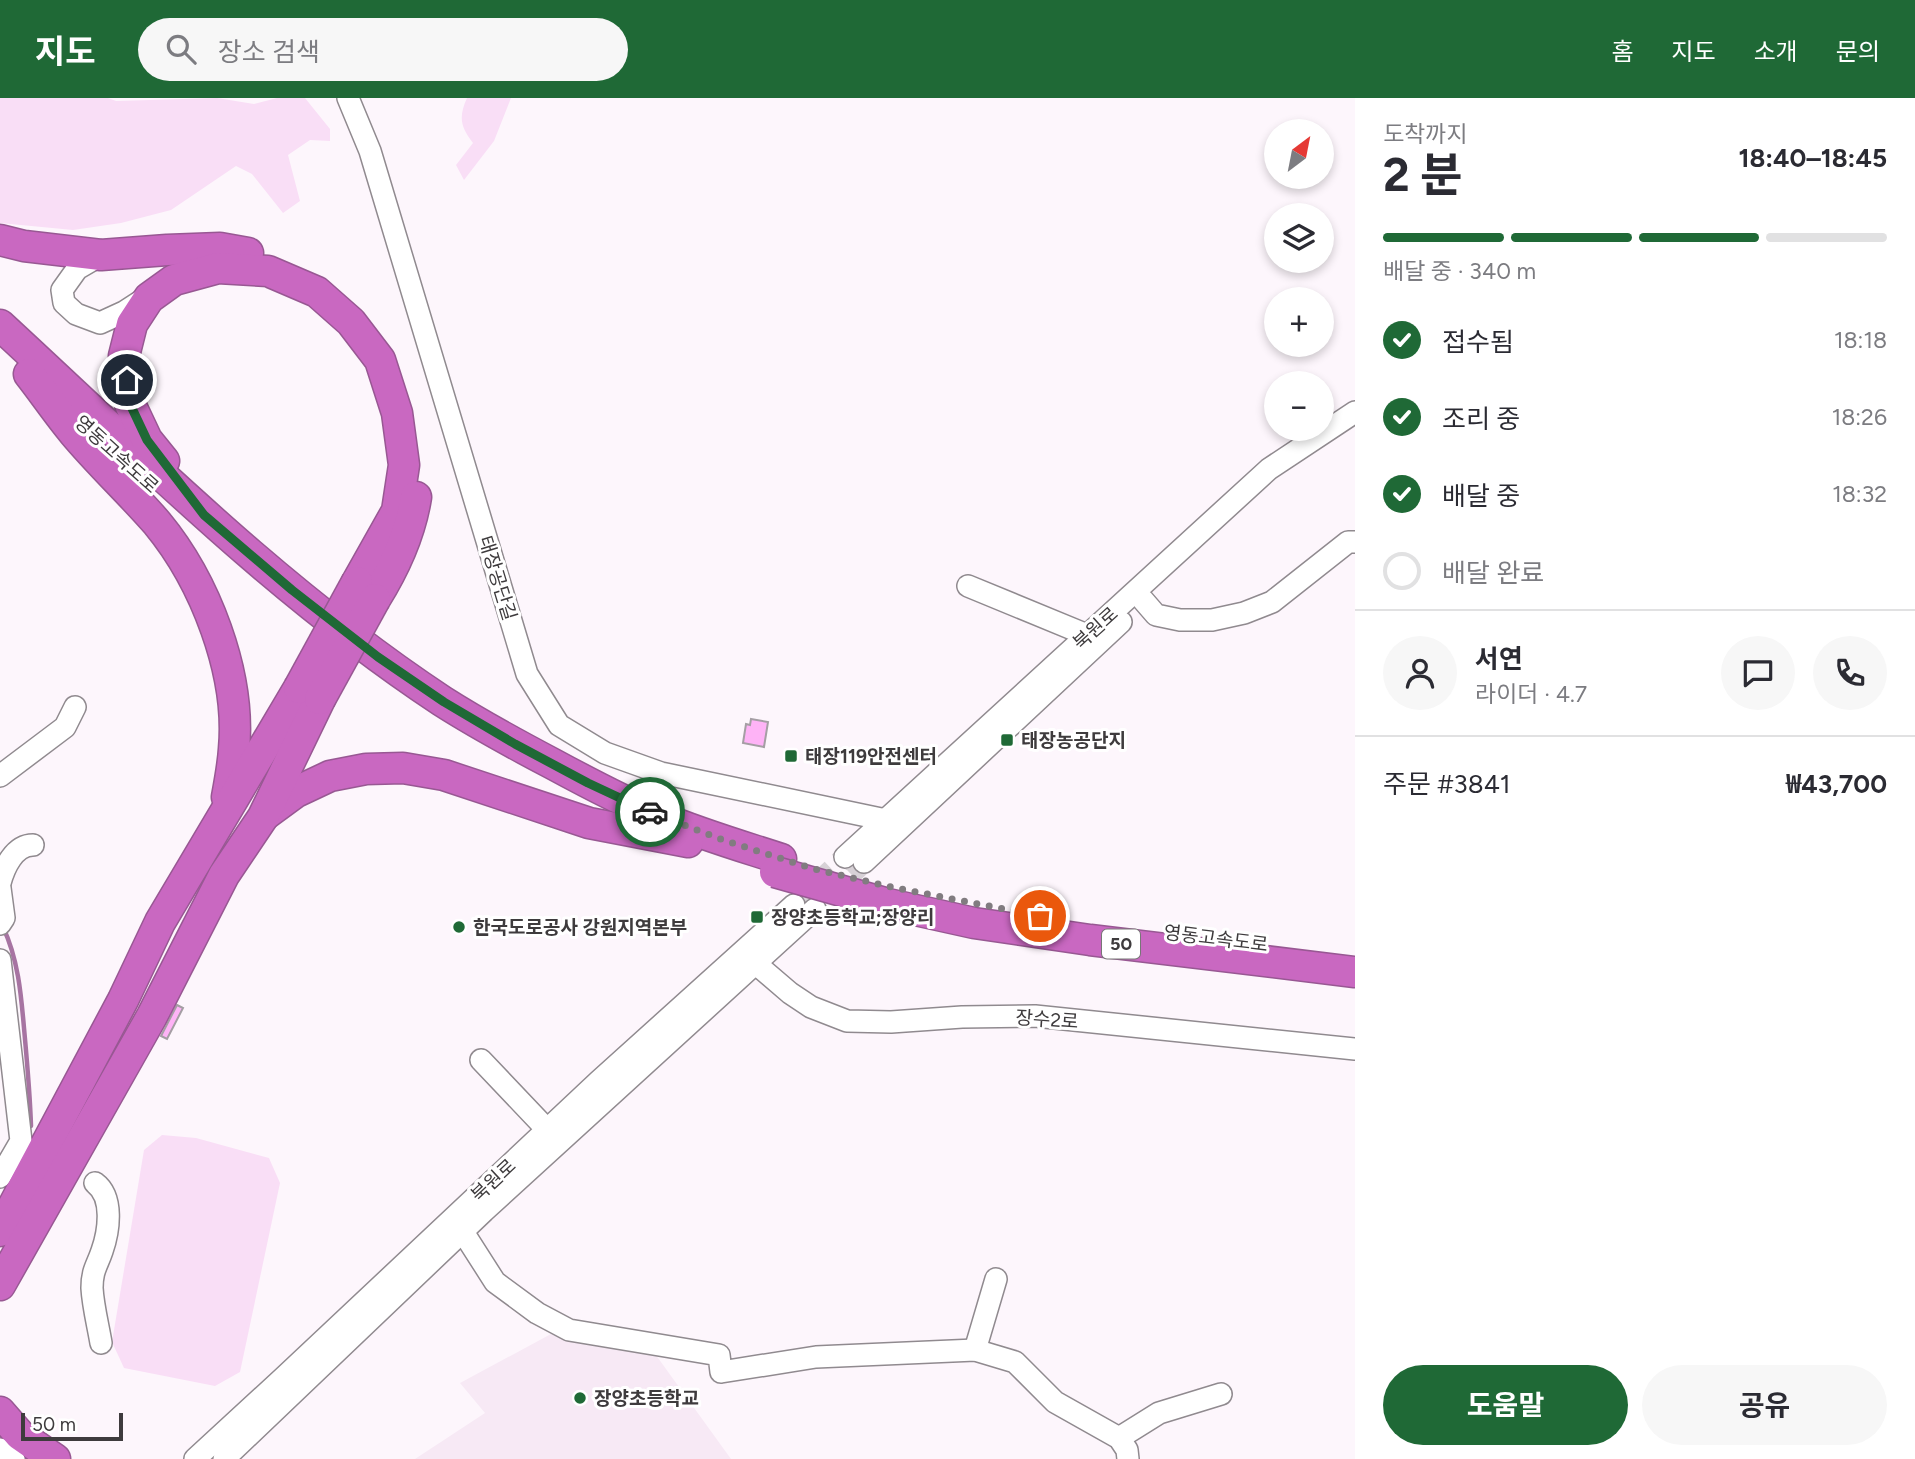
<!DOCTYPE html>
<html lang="ko">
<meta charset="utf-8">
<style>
body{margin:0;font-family:Figtree,"Noto Sans KR",sans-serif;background:#f7f7f7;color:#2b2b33;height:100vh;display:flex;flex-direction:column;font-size:26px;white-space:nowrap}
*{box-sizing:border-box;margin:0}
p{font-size:23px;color:#7c7c81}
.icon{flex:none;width:38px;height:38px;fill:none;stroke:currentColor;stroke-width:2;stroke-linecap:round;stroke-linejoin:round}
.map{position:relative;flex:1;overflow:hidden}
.panel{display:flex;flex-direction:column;background:#fff;width:560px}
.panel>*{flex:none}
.needle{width:46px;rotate:32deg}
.fabs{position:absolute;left:1264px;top:21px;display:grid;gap:14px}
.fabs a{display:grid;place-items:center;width:70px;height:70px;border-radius:50%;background:#fff;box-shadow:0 4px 10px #0003;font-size:35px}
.scale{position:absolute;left:21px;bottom:18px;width:102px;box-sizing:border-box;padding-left:7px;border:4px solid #3e3b3d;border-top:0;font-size:19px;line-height:24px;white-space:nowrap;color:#3e3b3d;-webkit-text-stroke:5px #fff;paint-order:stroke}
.pin{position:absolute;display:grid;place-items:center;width:60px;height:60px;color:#fff;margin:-30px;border:4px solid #fff;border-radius:50%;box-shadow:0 2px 7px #0007}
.courier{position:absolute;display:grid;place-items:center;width:70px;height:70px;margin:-35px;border:5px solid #1f6936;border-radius:50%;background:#fff;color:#222;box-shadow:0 2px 9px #0007}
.headline em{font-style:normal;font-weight:700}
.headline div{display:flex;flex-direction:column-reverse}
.headline{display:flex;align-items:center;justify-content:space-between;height:119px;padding:0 28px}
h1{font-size:46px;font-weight:700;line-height:52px}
.bar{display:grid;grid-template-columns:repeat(4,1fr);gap:10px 7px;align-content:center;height:84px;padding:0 28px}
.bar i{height:9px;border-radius:5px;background:#e1e1e2}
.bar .current{background:#1f6936}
.bar p{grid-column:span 4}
.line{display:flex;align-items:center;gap:18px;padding:0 28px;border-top:2px solid #e1e1e2}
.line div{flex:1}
.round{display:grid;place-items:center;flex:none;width:74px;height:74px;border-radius:37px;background:#f7f7f7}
ol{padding:0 28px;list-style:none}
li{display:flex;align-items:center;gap:21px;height:77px}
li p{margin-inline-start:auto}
li .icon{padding:7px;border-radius:50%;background:#1f6936;color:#fff;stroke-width:4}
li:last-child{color:#7c7c81}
li i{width:38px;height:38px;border:4px solid #e1e1e2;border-radius:50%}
.button{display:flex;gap:14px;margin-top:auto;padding:14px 28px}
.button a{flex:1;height:80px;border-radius:42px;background:#1f6936;color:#fff;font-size:28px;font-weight:700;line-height:80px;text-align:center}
.button a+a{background:#f7f7f7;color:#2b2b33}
header{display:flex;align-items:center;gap:42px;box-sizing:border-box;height:98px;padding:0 35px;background:#1f6936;color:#fff}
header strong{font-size:33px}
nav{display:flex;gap:38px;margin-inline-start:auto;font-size:24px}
.search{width:490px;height:63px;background:#f7f7f7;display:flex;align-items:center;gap:18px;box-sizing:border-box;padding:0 24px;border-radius:38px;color:#7c7c81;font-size:26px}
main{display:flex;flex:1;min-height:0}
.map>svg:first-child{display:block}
.built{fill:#f7e9f5}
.green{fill:#f9def6}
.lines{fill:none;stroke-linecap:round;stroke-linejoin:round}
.stream{stroke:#a774a2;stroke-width:4.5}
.building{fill:#feb3f6;stroke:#a59ea4;stroke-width:2}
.minor-tunnel{stroke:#d7d1d6;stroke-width:21;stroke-dasharray:21 10;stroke-linecap:butt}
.minor-casing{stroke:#908a8f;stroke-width:24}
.highway-casing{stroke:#985893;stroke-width:33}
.minor{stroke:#fff;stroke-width:21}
.highway{stroke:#c968c1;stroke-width:30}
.highway-bridge-casing{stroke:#985893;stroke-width:33;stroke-linecap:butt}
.highway-bridge{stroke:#c968c1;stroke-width:30}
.done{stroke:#817c80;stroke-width:7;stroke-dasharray:0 12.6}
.route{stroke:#1f6936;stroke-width:9}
.poi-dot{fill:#1f6936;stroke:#fff;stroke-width:2.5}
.labels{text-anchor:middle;stroke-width:6;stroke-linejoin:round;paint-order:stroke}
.shield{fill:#fff;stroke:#787677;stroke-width:2}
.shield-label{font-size:18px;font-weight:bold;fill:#3e3b3d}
.street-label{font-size:19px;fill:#3e3b3d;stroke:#fff}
.poi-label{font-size:19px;font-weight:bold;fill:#3e3b3d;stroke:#fff;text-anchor:start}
</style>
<header>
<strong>지도</strong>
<div class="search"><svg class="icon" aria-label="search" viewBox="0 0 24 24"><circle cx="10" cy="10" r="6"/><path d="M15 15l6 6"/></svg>장소 검색</div>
<nav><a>홈</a><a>지도</a><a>소개</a><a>문의</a></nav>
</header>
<main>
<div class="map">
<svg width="1355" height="1361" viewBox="0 0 1355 1361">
<rect width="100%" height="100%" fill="#fdf6fc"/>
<!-- built -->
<polygon class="built" points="551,1236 653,1253 731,1361 415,1361 485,1315 460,1285"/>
<!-- green -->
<g class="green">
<polygon points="0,0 108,0 116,3 217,0 254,6 277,0 305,0 330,31 330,43 310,42 288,57 300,103 283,115 252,76 236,68 171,112 121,125 73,132 0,125"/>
<path d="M467 0H511L494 43 464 82 456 67 473 45C461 29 458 20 467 0Z"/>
<polygon points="162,1037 196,1040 269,1060 280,1085 240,1274 215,1288 124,1270 112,1244 144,1052"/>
</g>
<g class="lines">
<!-- stream -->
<path class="stream" d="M3 829C18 861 21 895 24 930 27 963 30 995 31 1028"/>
</g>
<!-- building -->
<g class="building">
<polygon points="751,621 768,624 764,649 743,645 746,626 750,627"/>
<polygon points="177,907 183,910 167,941 161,938"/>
</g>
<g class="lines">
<!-- minor-tunnel -->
<g class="minor-tunnel">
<polyline points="829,798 864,764"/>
<polyline points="794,807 845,759"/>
</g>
<defs>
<g id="minor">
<polyline points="348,0 370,53 527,576 559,627 605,655 661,675 886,722"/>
<polyline points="101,157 77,171 62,192 64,205 76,216 100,225 124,214 144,201"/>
<polyline points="968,488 1087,537 1096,545"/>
<polyline points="1143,502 1156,517 1180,522 1212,522 1244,515 1272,504 1348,444 1355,444"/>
<polyline points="0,678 65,629 75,609"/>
<polyline points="845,759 1269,371 1355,314"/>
<polyline points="864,764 1121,524"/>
<path d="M0 785C4 770 14 747 33 747"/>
<polyline points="0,790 4,820 0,826"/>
<polyline points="748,856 755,865 790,895 811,909 847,923 891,924 962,919 1035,918 1355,951"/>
<polyline points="0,862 21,1043 0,1079"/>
<polyline points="481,962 556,1041"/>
<path d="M95 1085C114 1099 109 1133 102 1153 97 1168 92 1172 92 1190 93 1208 98 1227 101 1245"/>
<polyline points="463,1134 495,1184 537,1215 569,1232 719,1257 721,1274 816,1259 975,1252 1015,1264 1055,1304 1119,1340 1127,1352 1128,1361"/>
<polyline points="975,1252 996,1181"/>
<polyline points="1119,1340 1159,1315 1221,1296"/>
<polyline points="0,1351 14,1361"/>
<polyline points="195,1361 283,1280 599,983 794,807"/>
<polyline points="224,1361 484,1113 815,811"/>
</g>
<g id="highway">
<polyline points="0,142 24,148 101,157 167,152 220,150 248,155"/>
<path d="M0 227C142 358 280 496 442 603 478 626 515 646 553 666 588 685 624 704 662 720 700 736 741 748 781 761"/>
<path d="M29 276C44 295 58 316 74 335 100 366 130 394 157 425 205 483 241 575 234 651 233 667 230 683 227 699"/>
<polyline points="164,363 147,342 130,306 124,258 132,226 149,200 174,182 218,170 268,173 317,194 351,224 380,262 397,315 404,367 397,413 357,484"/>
<path d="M375 501C395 469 410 437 416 399"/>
<polyline points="266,716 296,694 330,678 366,671 403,670 444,677 589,725 688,744"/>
<polyline points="888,806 974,825 1090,842 1355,874"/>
<polyline points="0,1133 123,902 160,824 299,590"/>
<polyline points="0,1187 152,918 224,777 263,719 320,601"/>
<polyline points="0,1314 20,1337 55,1361"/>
</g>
</defs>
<!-- minor casing -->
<use href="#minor" class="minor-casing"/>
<!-- highway casing -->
<use href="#highway" class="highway-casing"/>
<!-- minor -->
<use href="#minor" class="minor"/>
<!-- highway -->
<use href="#highway" class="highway"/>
<defs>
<g id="highway-bridge">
<polyline points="299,590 357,484"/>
<polyline points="320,601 375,501"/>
<polyline points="775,774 888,806"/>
</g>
</defs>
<!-- highway-bridge casing -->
<use href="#highway-bridge" class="highway-bridge-casing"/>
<!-- highway-bridge -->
<use href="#highway-bridge" class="highway-bridge"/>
</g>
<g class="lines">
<!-- done -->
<polyline class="done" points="650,714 723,742 814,771 891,789 1040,818"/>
<!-- route -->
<polyline class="route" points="127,282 130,306 147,342 204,417 292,492 378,559 444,604 515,646 588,685 650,714"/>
</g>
<!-- markers -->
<g class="poi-dot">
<rect x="1000" y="635" width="14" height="14" rx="3.5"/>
<rect x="784" y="651" width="14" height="14" rx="3.5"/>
<rect x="750" y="812" width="14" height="14" rx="3.5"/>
<circle cx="459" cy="829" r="7"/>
<circle cx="580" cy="1300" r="7"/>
</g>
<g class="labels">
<!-- shield labels -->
<rect class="shield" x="1102" y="831.5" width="38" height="29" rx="5"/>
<g class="shield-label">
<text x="1121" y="852">50</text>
</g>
<!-- street labels -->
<g class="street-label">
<text transform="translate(117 356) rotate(42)" y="7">영동고속도로</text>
<text transform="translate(498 480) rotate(73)" y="7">태장공단길</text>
<text transform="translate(1095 530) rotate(-42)" y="7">북원로</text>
<text transform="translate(1216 840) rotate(7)" y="7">영동고속도로</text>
<text transform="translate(1047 921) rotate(4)" y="7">장수2로</text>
<text transform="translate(493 1082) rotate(-43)" y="7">북원로</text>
</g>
<!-- poi labels -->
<g class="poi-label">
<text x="1021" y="649">태장농공단지</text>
<text x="805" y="665">태장119안전센터</text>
<text x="771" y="826">장양초등학교;장양리</text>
<text x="473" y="836">한국도로공사 강원지역본부</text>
<text x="594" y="1307">장양초등학교</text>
</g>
</g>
</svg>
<div class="fabs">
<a><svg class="needle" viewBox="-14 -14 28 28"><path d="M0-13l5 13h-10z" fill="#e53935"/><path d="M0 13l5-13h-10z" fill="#7c7c81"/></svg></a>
<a><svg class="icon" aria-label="layers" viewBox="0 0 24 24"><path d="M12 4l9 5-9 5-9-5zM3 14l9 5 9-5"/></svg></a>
<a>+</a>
<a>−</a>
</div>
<div class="scale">50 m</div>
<div class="pin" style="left:1040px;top:818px;background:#ea580c"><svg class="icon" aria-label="bag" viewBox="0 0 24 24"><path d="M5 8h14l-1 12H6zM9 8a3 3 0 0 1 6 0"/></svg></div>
<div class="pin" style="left:127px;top:282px;background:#1f2937"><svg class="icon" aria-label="home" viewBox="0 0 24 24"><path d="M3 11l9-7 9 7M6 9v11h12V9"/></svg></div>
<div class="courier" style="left:650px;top:714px"><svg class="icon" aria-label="car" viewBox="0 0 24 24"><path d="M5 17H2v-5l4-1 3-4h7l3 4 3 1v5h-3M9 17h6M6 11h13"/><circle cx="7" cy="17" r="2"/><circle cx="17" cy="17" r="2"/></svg></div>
</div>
<section class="panel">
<div class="headline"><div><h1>2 분</h1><p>도착까지</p></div><em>18:40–18:45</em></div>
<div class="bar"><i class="current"></i><i class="current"></i><i class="current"></i><i></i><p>배달 중 · 340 m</p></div>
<ol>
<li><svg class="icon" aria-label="check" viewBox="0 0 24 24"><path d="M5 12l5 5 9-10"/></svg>접수됨<p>18:18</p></li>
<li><svg class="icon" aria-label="check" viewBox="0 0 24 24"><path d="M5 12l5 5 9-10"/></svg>조리 중<p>18:26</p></li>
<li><svg class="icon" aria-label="check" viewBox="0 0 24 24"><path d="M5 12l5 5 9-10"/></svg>배달 중<p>18:32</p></li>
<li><i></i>배달 완료</li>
</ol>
<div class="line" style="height:126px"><a class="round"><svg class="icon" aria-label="person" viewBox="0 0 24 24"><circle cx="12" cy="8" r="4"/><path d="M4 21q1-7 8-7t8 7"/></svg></a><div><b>서연</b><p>라이더 · 4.7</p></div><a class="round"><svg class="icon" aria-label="chat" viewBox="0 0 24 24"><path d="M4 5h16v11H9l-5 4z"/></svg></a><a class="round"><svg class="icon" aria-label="phone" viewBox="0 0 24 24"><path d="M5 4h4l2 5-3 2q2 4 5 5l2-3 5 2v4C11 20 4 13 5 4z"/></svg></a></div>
<div class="line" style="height:91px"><div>주문 #3841</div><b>₩43,700</b></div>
<div class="button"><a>도움말</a><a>공유</a></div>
</section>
</main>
